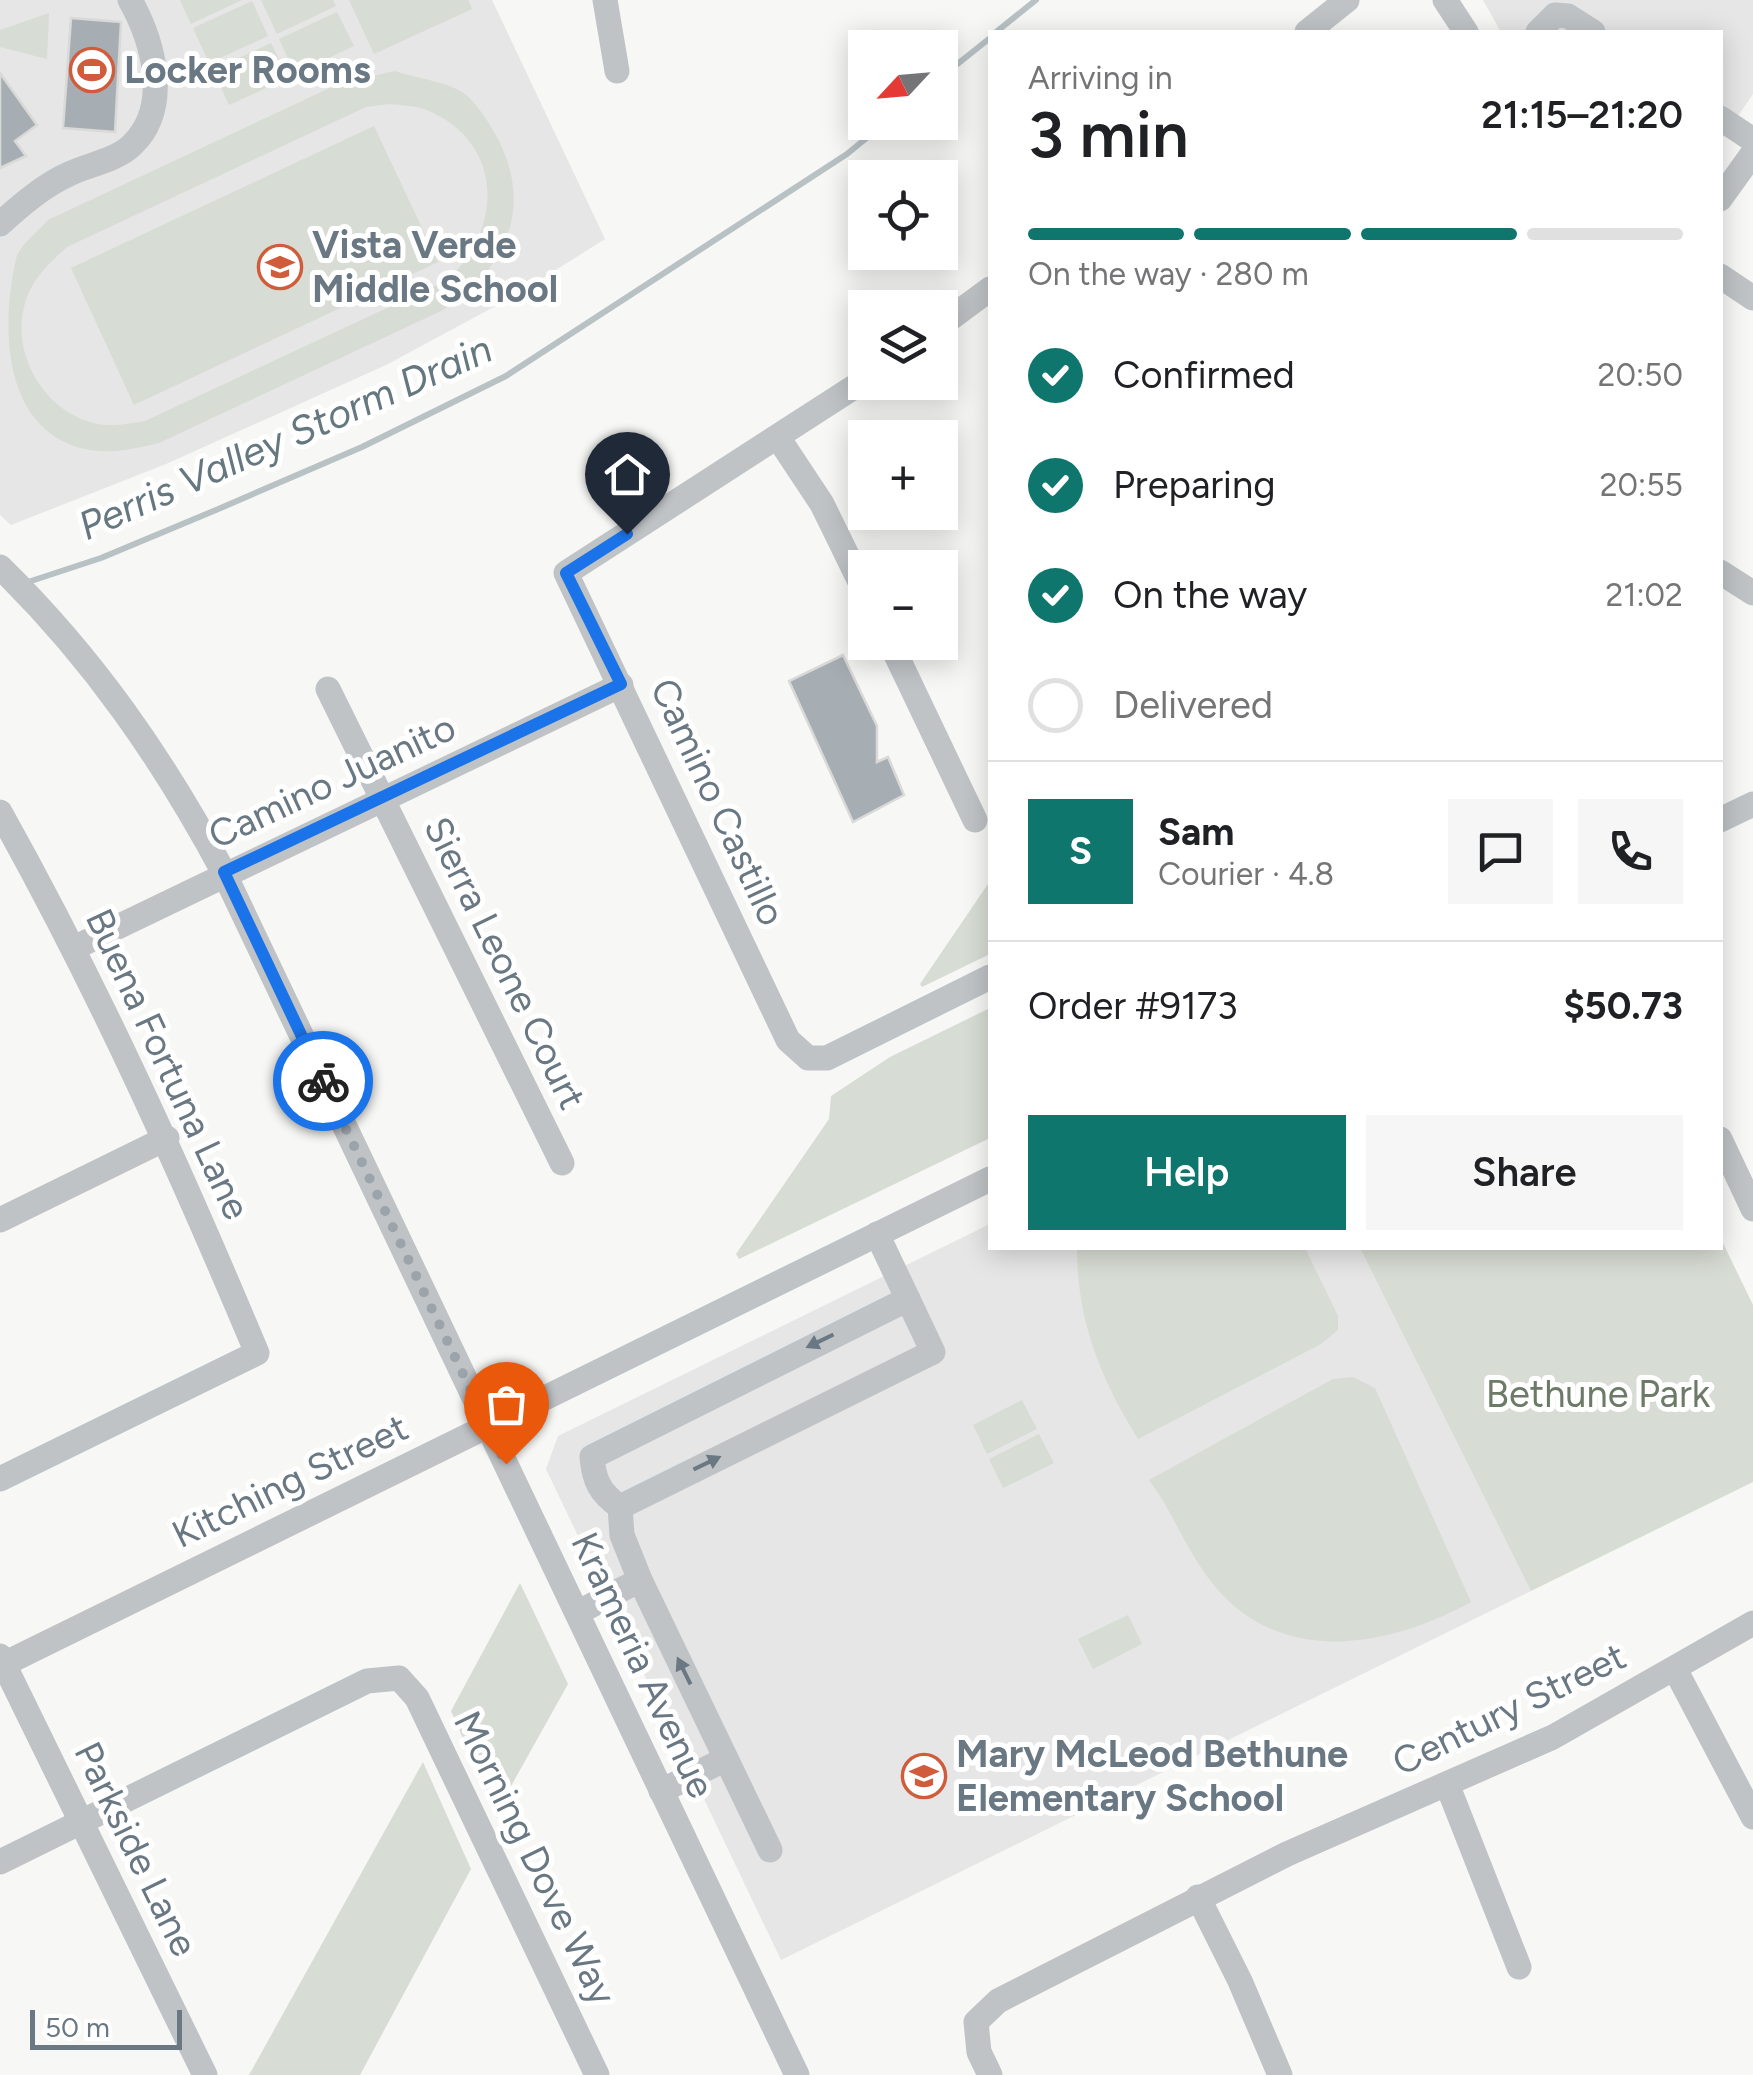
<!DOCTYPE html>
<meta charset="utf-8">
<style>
body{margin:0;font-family:Figtree,sans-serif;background:#f6f6f6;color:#202124;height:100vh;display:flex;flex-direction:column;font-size:38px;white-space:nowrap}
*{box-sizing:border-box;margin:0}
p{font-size:32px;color:#757577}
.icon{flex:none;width:55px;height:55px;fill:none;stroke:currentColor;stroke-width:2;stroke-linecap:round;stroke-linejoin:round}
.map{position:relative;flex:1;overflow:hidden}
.details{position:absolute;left:988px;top:30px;width:735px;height:1220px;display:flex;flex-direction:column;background:#fff;border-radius:0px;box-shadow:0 5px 25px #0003}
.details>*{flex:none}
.needle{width:65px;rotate:244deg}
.fabs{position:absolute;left:848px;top:30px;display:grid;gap:20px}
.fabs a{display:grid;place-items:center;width:110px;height:110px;border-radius:0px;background:#fff;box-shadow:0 5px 25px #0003;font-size:50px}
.scale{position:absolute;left:30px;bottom:25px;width:152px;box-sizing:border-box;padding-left:10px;border:5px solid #697883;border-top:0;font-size:28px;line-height:35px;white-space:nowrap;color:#697883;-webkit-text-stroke:8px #fff;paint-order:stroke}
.pin{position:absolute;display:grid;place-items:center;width:85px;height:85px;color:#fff;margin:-102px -42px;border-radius:50% 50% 50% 0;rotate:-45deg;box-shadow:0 0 10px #0007}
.pin .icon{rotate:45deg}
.courier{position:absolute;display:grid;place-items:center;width:100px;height:100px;margin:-50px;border:8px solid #1a73e8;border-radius:50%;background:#fff;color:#222;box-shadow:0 2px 12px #0007}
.overview em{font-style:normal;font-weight:600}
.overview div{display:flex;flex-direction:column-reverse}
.overview{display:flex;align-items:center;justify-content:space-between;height:170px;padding:0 40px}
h1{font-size:65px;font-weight:600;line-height:75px}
.bar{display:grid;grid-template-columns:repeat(4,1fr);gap:15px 10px;align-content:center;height:120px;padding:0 40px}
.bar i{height:12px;border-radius:8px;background:#e0e0e0}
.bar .active{background:#0f766e}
.bar p{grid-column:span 4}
.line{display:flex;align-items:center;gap:25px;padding:0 40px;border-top:2px solid #e0e0e0}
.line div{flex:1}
.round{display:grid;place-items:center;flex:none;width:105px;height:105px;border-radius:0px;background:#f6f6f6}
ol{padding:0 40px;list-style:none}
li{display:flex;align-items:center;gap:30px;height:110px}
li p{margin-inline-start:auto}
li .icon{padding:10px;border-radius:50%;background:#0f766e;color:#fff;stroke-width:4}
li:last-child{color:#757577}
li i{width:55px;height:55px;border:5px solid #e0e0e0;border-radius:50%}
.button{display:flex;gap:20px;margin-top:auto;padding:20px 40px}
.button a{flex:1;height:115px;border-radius:0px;background:#0f766e;color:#fff;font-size:40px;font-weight:600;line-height:115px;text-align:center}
.button a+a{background:#f6f6f6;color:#202124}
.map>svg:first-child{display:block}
.built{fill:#e5e6e5}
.green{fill:#d7dcd4;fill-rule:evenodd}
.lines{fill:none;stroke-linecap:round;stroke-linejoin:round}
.stream{stroke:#b8c2c5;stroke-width:6}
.building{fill:#a7aeb3;stroke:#d9d9d7;stroke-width:2.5}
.minor{stroke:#bfc3c6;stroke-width:25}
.oneway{fill:#697883}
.done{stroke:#9ba4ab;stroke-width:10;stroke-dasharray:0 18}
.route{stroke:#1a73e8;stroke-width:12}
.labels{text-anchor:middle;stroke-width:10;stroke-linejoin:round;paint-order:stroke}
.poi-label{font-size:38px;font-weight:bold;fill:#697883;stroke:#fff;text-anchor:start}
.street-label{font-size:38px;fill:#697883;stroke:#fff}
.park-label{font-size:38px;fill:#6c7a68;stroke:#fff}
.water-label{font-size:40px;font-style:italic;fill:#65787f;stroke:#fff}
</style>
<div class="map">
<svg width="1753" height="2075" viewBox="0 0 1753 2075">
<rect width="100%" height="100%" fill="#f7f7f5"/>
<!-- built -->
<g class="built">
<polygon points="0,0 492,0 605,239 516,295 386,365 166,464 11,525 0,515"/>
<polygon points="1483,0 1753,0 1753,94 1720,142 1720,32 1501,32"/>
<polygon points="990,1224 990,1248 1360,1248 1531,1591 781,1960 546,1469 558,1436"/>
</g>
<!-- green -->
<g class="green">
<polygon points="180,0 242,0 191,24"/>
<polygon points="261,0 333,0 336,6 277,34"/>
<polygon points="349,0 468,0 472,9 374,54"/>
<polygon points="252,1 268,36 209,63 193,28"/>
<polygon points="337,12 354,46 295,74 279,39"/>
<polygon points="49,13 47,59 0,47 0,30"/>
<polygon points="271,43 288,78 229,105 213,70"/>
<path d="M395 71C415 78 444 81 462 92 477 102 491 126 499 141 534 212 503 272 441 311L159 443C136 448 115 454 90 450 1 434 0 324 17 255 24 242 38 231 48 220L338 84ZM389 104C401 105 416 106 427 110 504 142 504 229 447 280L145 421C133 423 118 426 106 425 49 420 9 357 25 303 32 279 49 263 67 247L366 107Z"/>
<polygon points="374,126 438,262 134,405 71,268"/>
<polygon points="990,881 990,954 922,987 920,984"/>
<polygon points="990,1008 990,1138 739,1259 736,1254 829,1119 831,1096 890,1057"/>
<polygon points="1720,1237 1753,1305 1753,1482 1531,1591 1360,1248 1720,1248"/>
<path d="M1305 1248 1338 1316V1330L1321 1344 1138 1439C1100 1378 1077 1320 1077 1248Z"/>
<path d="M1353 1377 1375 1388 1471 1602C1389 1647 1280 1668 1213 1584 1187 1552 1173 1512 1149 1480L1333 1379Z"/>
<polygon points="1022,1400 1037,1429 987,1454 973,1425"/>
<polygon points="1039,1434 1054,1463 1003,1488 989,1459"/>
<polygon points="520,1583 568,1684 496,1813 451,1711"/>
<polygon points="1128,1615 1142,1644 1093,1669 1078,1639"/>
<polygon points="423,1762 471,1869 360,2075 249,2075"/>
</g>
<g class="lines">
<!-- stream -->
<g class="stream">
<polyline points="996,32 1036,0"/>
<polyline points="940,78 990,38"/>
<polyline points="25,583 101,558 216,510 362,447 506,376 847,154 886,122"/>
</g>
</g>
<!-- building -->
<g class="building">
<polygon points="71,18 121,22 115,132 63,128"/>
<polygon points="0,73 37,125 15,141 26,156 0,168"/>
<polygon points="843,655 877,726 877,762 888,757 904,795 853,822 789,681"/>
</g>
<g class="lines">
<!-- minor -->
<g class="minor">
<polyline points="605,0 617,71"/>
<polyline points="1445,0 1466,32"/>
<polyline points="1307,32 1347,0"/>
<polyline points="1538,32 1555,15 1568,16 1593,32"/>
<polyline points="1720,118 1753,140"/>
<polyline points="1720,199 1753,153"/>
<path d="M0 224C20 206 44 185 69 174 88 165 117 160 132 145 172 107 153 41 130 0"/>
<polyline points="1720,276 1753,298"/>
<polyline points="940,326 990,289"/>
<polyline points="865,380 566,573 788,1040 808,1058 827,1058 990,977"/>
<polyline points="779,439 822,504 865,592"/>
<path d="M0 567C93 658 163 759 224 873L797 2075"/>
<polyline points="1720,572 1753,593"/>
<polyline points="890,642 975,820"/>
<polyline points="328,689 562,1163"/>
<path d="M0 812C98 987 179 1167 257 1353L0 1479"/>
<polyline points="1720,820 1753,804"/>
<polyline points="76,947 621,685"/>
<polyline points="1720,1139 1753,1209"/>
<polyline points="0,1220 167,1138"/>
<polyline points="620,1507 933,1352 877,1234"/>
<path d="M620 1507C600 1493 594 1481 592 1457L908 1299"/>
<polyline points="620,1507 622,1535 640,1580 770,1850"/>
<polyline points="577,1613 640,1580"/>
<polyline points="0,1656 205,2075"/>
<polyline points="0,1666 990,1179"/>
<polyline points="1675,1669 1753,1817"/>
<polyline points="1447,1784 1519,1967"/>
<polyline points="661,1791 726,1759"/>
<polyline points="0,1862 367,1681 399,1678 417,1698 597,2075"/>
<polyline points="1198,1897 1240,1981 1280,2075"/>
<polyline points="990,2075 979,2052 976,2022 998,2001 1287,1854 1553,1737 1753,1623"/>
</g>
</g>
<!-- one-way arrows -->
<defs><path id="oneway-solid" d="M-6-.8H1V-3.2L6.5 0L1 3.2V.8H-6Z" transform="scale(2.5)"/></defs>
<g class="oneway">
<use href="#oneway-solid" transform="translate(820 1341) rotate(154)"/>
<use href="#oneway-solid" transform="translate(707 1463) rotate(-26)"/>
<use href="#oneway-solid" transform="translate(684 1671) rotate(-116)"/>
</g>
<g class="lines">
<!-- done -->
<polyline class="done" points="323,1081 506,1464"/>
<!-- route -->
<polyline class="route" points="323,1081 224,872 621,684 566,573 627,534"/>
</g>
<!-- icons -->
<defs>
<symbol id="stadium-ring" viewBox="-11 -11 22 22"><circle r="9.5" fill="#fff" stroke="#d15c3b" stroke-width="1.5"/><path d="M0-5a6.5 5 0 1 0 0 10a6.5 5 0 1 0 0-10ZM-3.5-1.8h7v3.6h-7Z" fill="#d15c3b"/></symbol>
<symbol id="school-ring" viewBox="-11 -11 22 22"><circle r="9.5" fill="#fff" stroke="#d15c3b" stroke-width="1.5"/><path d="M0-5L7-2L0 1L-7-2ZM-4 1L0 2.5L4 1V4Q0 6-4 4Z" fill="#d15c3b"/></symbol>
</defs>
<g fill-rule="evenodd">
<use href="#stadium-ring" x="67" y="45" width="50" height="50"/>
<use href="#school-ring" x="255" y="242" width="50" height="50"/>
<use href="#school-ring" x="899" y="1751" width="50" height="50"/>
</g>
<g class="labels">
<!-- poi labels -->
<g class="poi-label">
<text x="124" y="83">Locker Rooms</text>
<text x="312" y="258">Vista Verde<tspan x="312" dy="44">Middle School</tspan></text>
<text x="956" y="1767">Mary McLeod Bethune<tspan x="956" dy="44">Elementary School</tspan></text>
</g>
<!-- street labels -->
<g class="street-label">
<text transform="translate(332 781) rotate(-25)" y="13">Camino Juanito</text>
<text transform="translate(718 802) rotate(65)" y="13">Camino Castillo</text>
<text transform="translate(505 963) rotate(64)" y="13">Sierra Leone Court</text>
<text transform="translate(168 1064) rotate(65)" y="13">Buena Fortuna Lane</text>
<text transform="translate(290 1481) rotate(-26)" y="13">Kitching Street</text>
<text transform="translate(643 1665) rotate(65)" y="13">Krameria Avenue</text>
<text transform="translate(1509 1709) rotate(-26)" y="13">Century Street</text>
<text transform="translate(136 1849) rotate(64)" y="13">Parkside Lane</text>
<text transform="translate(535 1858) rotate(64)" y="13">Morning Dove Way</text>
</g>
<!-- park labels -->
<g class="park-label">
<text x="1598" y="1407">Bethune Park</text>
</g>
<!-- water labels -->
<g class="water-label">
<text transform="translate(285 437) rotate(-24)" y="14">Perris Valley Storm Drain</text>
</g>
</g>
</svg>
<div class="fabs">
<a><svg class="needle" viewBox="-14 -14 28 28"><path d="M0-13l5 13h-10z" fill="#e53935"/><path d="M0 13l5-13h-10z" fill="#757577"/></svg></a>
<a><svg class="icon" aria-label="locate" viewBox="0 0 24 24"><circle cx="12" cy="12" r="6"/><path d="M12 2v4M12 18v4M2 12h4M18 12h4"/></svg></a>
<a><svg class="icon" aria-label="layers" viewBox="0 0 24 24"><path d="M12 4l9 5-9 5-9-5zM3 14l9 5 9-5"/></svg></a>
<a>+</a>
<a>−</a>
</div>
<div class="scale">50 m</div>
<div class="pin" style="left:506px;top:1464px;background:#ea580c"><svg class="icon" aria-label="bag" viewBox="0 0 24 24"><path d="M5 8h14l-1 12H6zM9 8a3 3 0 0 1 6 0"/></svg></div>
<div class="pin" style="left:627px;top:534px;background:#1f2937"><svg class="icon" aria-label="home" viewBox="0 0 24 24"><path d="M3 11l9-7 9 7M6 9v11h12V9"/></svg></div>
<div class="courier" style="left:323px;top:1081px"><svg class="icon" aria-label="bike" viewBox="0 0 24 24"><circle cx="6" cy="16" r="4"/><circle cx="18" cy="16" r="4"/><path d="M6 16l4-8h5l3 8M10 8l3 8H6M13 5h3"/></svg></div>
<section class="details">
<div class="overview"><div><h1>3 min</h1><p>Arriving in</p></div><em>21:15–21:20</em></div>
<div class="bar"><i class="active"></i><i class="active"></i><i class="active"></i><i></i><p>On the way · 280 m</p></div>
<ol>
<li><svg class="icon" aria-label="check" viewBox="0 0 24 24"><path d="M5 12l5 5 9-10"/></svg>Confirmed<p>20:50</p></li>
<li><svg class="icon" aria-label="check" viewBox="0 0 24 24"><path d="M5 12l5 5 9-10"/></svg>Preparing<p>20:55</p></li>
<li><svg class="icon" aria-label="check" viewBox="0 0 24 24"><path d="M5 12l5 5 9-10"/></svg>On the way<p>21:02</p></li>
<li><i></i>Delivered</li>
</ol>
<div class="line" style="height:180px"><b class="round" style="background:#0f766e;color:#fff">S</b><div><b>Sam</b><p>Courier · 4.8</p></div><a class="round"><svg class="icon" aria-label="chat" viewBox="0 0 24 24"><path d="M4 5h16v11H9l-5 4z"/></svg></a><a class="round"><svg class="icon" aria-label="phone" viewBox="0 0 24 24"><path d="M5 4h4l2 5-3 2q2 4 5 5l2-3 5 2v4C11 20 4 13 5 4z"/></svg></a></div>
<div class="line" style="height:130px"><div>Order #9173</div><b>$50.73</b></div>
<div class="button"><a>Help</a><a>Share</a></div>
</section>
</div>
